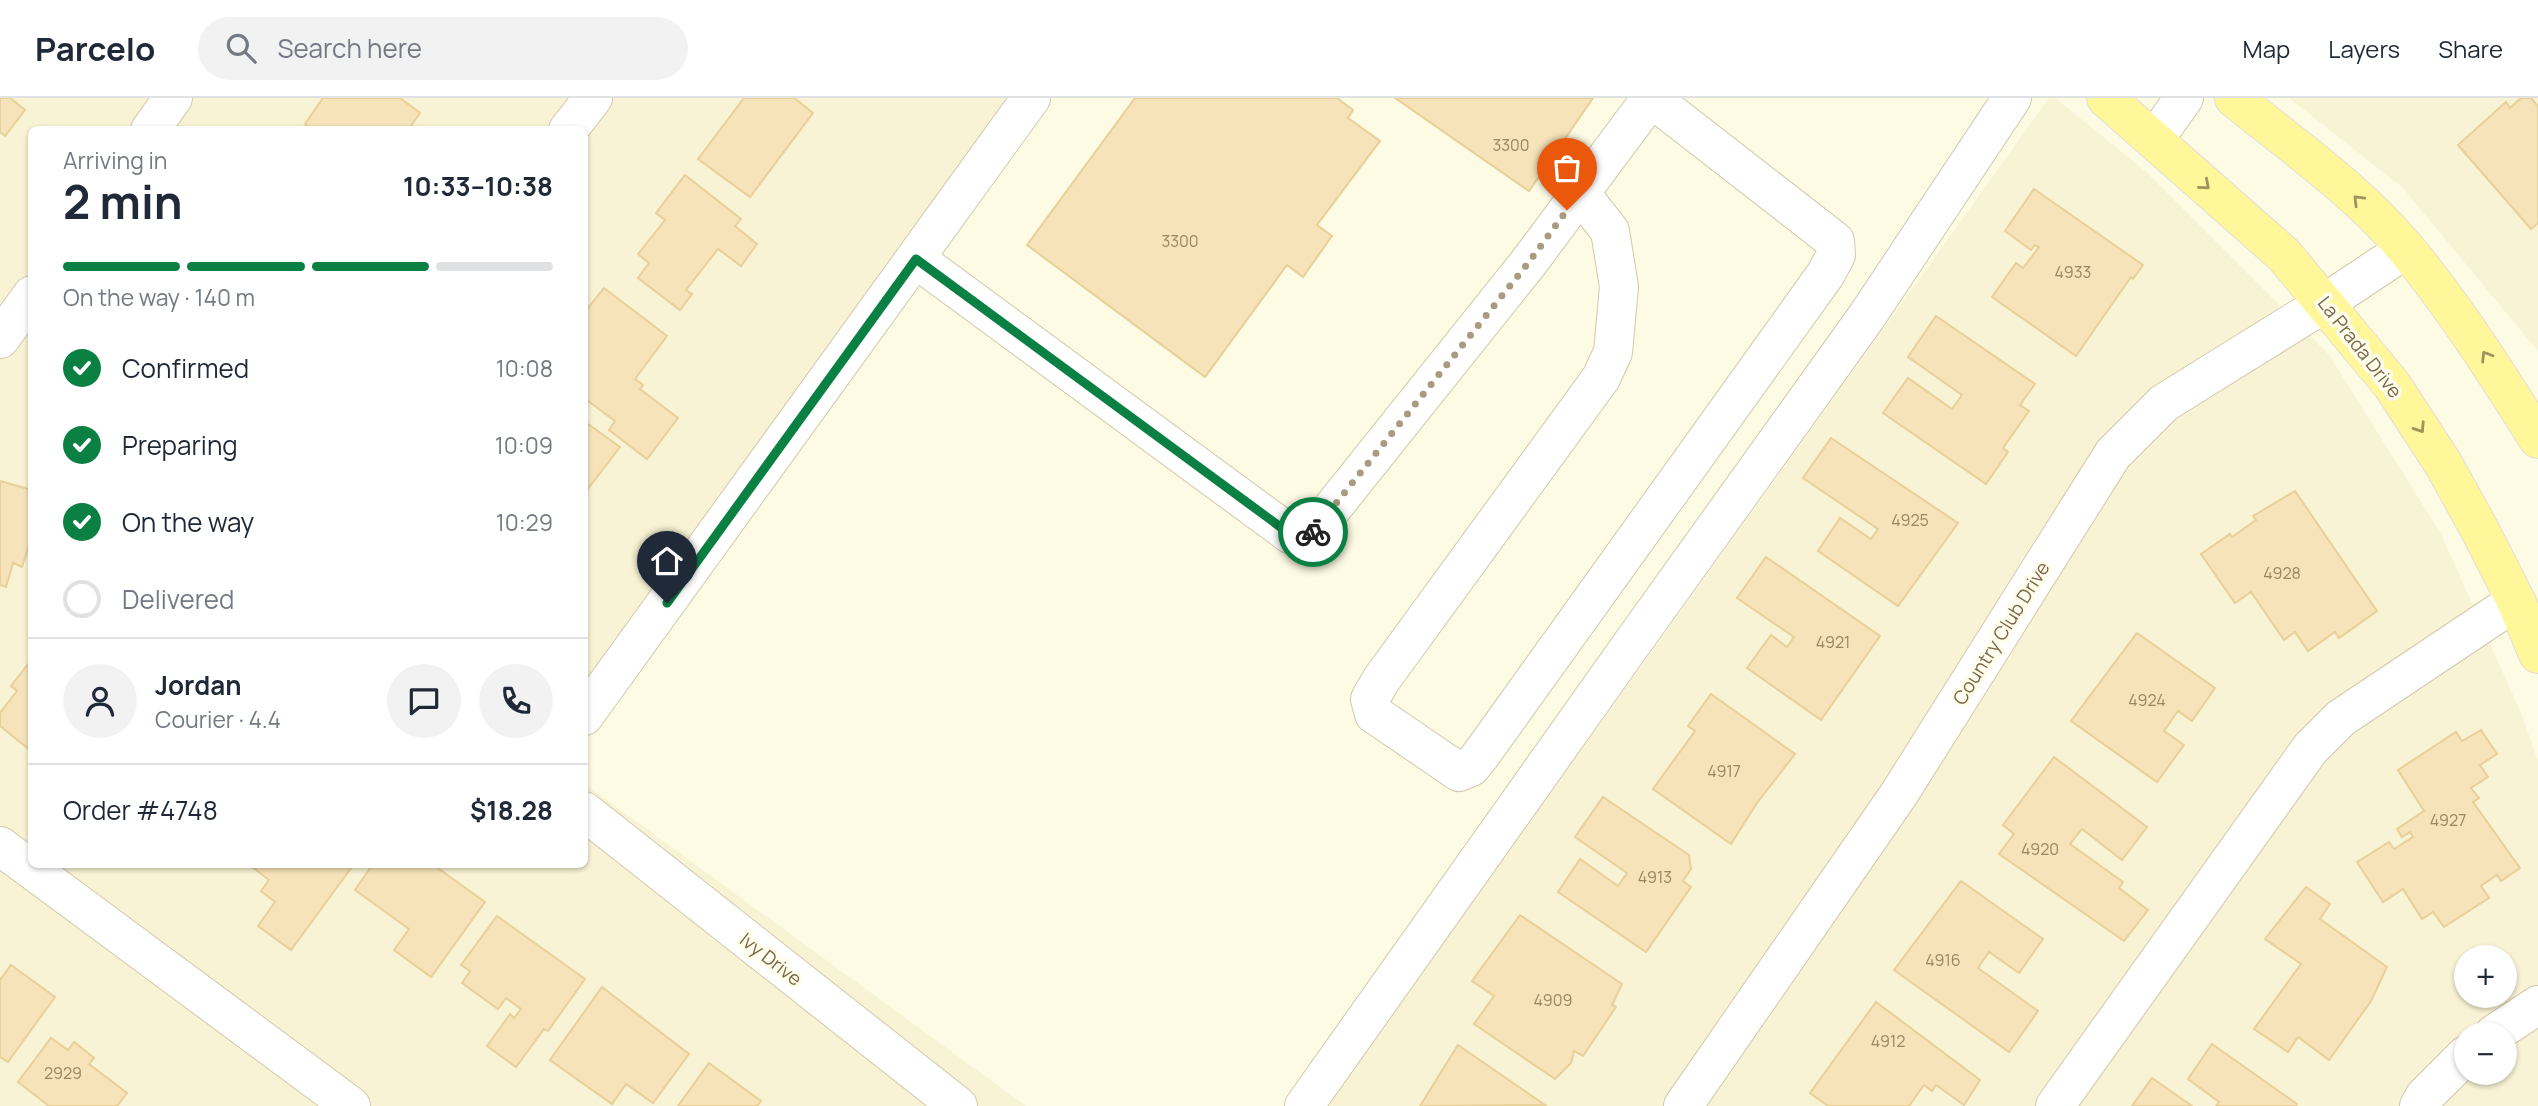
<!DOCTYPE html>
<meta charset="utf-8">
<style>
body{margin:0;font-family:Manrope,sans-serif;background:#f2f2f3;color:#1f2937;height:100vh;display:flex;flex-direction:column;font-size:26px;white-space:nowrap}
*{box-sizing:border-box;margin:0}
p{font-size:23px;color:#747a83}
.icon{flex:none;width:38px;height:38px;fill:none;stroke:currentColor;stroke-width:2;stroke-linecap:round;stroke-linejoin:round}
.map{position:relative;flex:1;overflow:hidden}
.panel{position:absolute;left:28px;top:28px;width:560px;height:742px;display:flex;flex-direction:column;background:#fff;border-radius:10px;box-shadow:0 2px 5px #0004}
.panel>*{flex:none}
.buttons{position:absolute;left:2454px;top:847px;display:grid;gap:14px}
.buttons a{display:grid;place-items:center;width:63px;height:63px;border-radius:50%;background:#fff;box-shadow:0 2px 5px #0004;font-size:35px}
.pin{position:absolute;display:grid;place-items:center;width:60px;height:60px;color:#fff;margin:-72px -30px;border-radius:50% 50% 50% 0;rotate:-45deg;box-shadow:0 0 7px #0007}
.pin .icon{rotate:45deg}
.courier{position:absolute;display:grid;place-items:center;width:70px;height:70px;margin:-35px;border:5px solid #0b8043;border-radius:50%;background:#fff;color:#222;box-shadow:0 2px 9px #0007}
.overview em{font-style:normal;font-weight:700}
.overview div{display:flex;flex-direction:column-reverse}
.overview{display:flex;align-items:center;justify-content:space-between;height:119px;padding:0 35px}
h1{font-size:46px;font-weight:700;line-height:52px}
.bar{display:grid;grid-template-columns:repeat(4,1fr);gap:10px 7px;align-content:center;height:84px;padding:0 35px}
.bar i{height:9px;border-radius:5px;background:#e0e1e3}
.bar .current{background:#0b8043}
.bar p{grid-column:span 4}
.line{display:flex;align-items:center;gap:18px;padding:0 35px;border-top:2px solid #e0e1e3}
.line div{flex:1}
.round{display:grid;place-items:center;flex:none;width:74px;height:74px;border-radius:37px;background:#f2f2f3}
ol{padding:0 35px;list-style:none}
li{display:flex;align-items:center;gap:21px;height:77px}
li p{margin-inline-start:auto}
li .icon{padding:7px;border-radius:50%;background:#0b8043;color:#fff;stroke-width:4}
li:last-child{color:#747a83}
li i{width:38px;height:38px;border:4px solid #e0e1e3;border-radius:50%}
header{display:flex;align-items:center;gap:42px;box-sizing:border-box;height:98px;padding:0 35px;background:#fff;border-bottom:2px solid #e0e1e3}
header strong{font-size:33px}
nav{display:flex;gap:38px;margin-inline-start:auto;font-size:24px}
.search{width:490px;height:63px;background:#f2f2f3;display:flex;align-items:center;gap:18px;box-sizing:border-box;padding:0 24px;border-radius:38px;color:#747a83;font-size:26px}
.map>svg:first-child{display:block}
.residential{fill:#f8f3d4;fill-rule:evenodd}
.building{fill:#f6e3b9;stroke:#e9cf98;stroke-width:2}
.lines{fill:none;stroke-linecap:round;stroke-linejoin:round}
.minor-casing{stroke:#d3c8ab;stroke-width:40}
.major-casing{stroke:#e2ded7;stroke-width:40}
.minor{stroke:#fff;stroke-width:38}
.major{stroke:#fff79a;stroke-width:38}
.oneway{stroke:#a19260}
.done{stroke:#a89b7e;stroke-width:7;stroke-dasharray:0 12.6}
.route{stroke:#0b8043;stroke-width:9}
.labels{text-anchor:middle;stroke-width:7;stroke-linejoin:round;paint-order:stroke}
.number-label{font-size:16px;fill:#988664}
.street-label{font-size:19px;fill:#796747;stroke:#fffdec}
</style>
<header>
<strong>Parcelo</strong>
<div class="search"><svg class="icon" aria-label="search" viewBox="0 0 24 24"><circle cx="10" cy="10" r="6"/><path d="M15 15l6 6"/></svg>Search here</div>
<nav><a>Map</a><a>Layers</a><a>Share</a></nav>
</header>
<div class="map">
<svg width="2538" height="1008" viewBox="0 0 2538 1008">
<rect width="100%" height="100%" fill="#fefbe4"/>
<!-- residential -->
<g class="residential">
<polygon points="0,0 1015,0 585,586 584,32 32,32 32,766 584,766 585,686 1026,1008 0,1008"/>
<path d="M2049 0H2055L2144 72 2329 257 2441 436 2521 615 2538 663V1008H1326ZM2466 859H2504V898H2466ZM2466 936H2504V975H2466Z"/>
<polygon points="2289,0 2538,0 2538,253 2402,89"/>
</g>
<!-- building -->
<g class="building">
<polygon points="0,0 10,0 25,12 5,38 0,34"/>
<polygon points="323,0 400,0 420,15 408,32 313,32 305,26"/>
<polygon points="744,0 794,0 813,15 750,99 698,61"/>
<polygon points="1135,0 1337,0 1353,12 1348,20 1380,43 1317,127 1332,138 1303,179 1287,167 1205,279 1027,147"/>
<polygon points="1395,0 1593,0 1529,93"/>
<polygon points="2521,0 2531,0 2538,8 2538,125 2531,131 2458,47 2506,4 2510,10"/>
<polygon points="685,77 741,121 735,128 757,146 741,168 718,151 686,192 692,196 680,212 638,180 649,165 638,156 665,122 656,115"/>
<polygon points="2034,91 2143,167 2133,181 2131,179 2076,258 1992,199 2016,165 2023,170 2039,149 2035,147 2031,152 2005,133"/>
<polygon points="604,190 667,238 635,281 643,287 640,291 678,320 647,361 609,332 615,323 584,300 584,215"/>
<polygon points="1936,218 2035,286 2020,307 2029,313 2003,350 2008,354 1986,386 1883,315 1908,280 1952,311 1962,297 1908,259"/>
<polygon points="584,323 620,349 584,396"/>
<polygon points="1831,340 1958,425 1898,508 1818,453 1840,420 1871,441 1878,431 1803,380"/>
<polygon points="0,383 32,392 32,438 22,469 13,465 6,489 0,487"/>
<polygon points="2295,393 2377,513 2339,540 2335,534 2308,553 2295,534 2284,542 2251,494 2235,505 2201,456 2230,436 2232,439 2256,422 2253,418"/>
<polygon points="1766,459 1880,538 1821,622 1747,570 1771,537 1787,549 1794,539 1737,500"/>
<polygon points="2137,535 2215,590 2192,623 2178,613 2164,633 2184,647 2157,684 2071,623"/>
<polygon points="32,561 32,651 30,652 0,628 0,615 17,593 11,588"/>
<polygon points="1711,596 1795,656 1757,705 1731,746 1653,691 1695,633 1688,628"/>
<polygon points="2481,632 2497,656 2480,667 2488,679 2471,690 2479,700 2473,704 2520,770 2501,783 2497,777 2481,788 2489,800 2444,829 2433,814 2422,821 2403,791 2383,804 2357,764 2389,744 2394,751 2413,739 2410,734 2402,739 2397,731 2424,713 2398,672 2456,634 2462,643"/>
<polygon points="2054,659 2147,729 2122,762 2082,731 2070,746 2123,784 2119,790 2148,812 2124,843 1999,756 2014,736 2003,727"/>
<polygon points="1603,699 1689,757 1691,771 1683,783 1691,789 1646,854 1558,794 1580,761 1618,788 1627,775 1575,739"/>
<polygon points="248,766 354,766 291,852 258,828 275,804 261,793 269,782"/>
<polygon points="373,766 432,766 485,804 431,879 394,852 409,831 355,792"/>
<polygon points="1961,783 2043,841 2019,875 1989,854 1978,870 2038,913 2009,954 1894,872"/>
<polygon points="2306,789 2330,806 2320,821 2387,869 2371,903 2329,962 2298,939 2288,954 2254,931 2301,866 2265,841"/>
<polygon points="1520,817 1622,886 1612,907 1616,909 1583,958 1574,953 1571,965 1555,981 1474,926 1494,898 1472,883"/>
<polygon points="497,818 585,881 548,933 544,931 516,969 487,948 510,916 514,920 521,911 506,900 498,911 462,885 470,873 461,867"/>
<polygon points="11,867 55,899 8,964 0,959 0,882"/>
<polygon points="602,889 689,956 653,1005 626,986 612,1006 550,962"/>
<polygon points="1876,904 1980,982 1964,1007 1936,987 1932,993 1924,987 1909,1008 1828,1008 1810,995"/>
<polygon points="51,940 68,952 74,944 94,960 89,966 127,995 117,1008 49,1008 18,984"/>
<polygon points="2212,946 2297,1006 2296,1008 2216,1008 2219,1004 2188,981"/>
<polygon points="1458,947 1545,1007 1420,1008"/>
<polygon points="709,965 761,1003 757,1008 678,1008"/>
<polygon points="2152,980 2192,1008 2132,1008"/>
</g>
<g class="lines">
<defs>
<g id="minor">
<polyline points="150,32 173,0"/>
<polyline points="568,32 593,0"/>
<polyline points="2154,42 2184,0"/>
<polyline points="1580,95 1610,133 1619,189 1613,254 1601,280 1381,582 1370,601 1374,616 1459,674 1471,669 1480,658 1825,177 1836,157 1835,143 1651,0"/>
<polyline points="916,161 1290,436 1301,441 1310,438 1529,164 1651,0"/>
<polyline points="0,241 32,197"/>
<polyline points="584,618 1031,0"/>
<polyline points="584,713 958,1008"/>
<polyline points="0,748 351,1008"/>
<polyline points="2494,936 2538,907"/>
<polyline points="1304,1008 1631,547 1867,218 2012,0"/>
<polyline points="1683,1008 1899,696 2113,356 2164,305 2325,205 2406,151"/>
<polyline points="2055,1008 2310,651 2341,620 2516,503"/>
<polyline points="2419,1008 2424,999 2466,957"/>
</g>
<g id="major">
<polyline points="2106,0 2284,157 2392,287 2444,367 2482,436 2516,503 2538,556"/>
<path d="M2234 0C2293 48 2358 93 2407 152 2456 211 2497 276 2538 341"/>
</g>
</defs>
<!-- minor casing -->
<use href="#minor" class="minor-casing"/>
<!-- major casing -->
<use href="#major" class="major-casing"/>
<!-- minor -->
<use href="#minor" class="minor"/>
<!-- major -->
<use href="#major" class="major"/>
</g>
<!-- one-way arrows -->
<defs><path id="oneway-chevron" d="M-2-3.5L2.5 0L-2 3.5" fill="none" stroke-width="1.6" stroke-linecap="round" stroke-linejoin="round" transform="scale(1.75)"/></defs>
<g class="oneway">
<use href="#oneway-chevron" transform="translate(2205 87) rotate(41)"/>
<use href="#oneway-chevron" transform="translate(2358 102) rotate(-135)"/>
<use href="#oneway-chevron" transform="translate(2486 258) rotate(-122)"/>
<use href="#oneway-chevron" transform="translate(2420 330) rotate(57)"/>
</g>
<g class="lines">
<!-- done -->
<polyline class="done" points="1313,434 1529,164 1567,112"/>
<!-- route -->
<polyline class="route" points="667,505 916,161 1290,436 1301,442 1310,438 1313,434"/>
</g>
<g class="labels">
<!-- number labels -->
<g class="number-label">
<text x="1511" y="53">3300</text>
<text x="1180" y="149">3300</text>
<text x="2073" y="180">4933</text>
<text x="1910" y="428">4925</text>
<text x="2282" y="481">4928</text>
<text x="1833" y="550">4921</text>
<text x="2147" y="608">4924</text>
<text x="1724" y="679">4917</text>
<text x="2448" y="728">4927</text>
<text x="2040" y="757">4920</text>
<text x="1655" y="785">4913</text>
<text x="1943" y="868">4916</text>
<text x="1553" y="908">4909</text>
<text x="1888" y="949">4912</text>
<text x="63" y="981">2929</text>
</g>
<!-- street labels -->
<g class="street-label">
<text transform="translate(2360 249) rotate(52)" y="7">La Prada Drive</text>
<text transform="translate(2001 535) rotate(-58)" y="7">Country Club Drive</text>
<text transform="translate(771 861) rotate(38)" y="7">Ivy Drive</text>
</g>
</g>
</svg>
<div class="buttons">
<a>+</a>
<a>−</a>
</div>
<div class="pin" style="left:1567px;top:112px;background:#ea580c"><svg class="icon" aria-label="bag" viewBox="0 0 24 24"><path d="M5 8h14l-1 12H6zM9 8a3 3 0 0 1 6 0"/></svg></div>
<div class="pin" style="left:667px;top:505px;background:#1f2937"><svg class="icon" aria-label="home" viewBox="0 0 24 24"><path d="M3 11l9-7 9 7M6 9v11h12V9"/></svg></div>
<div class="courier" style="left:1313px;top:434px"><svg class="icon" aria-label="bike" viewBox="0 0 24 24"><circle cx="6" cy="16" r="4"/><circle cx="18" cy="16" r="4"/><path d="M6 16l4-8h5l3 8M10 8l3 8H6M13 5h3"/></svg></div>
<section class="panel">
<div class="overview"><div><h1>2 min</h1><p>Arriving in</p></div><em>10:33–10:38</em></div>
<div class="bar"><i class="current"></i><i class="current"></i><i class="current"></i><i></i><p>On the way · 140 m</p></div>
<ol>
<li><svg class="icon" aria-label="check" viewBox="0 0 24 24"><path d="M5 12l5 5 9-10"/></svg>Confirmed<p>10:08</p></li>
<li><svg class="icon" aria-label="check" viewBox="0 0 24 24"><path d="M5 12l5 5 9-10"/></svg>Preparing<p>10:09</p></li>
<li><svg class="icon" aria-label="check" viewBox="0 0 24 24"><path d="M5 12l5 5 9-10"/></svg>On the way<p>10:29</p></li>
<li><i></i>Delivered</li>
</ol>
<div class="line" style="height:126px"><a class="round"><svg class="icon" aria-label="person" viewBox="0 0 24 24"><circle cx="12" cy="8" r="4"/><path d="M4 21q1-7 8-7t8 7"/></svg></a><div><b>Jordan</b><p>Courier · 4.4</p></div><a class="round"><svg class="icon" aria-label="chat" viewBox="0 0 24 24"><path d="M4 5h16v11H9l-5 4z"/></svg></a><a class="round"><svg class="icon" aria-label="phone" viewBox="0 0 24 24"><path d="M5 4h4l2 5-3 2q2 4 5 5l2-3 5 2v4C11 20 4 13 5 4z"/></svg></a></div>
<div class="line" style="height:91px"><div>Order #4748</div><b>$18.28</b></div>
</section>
</div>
